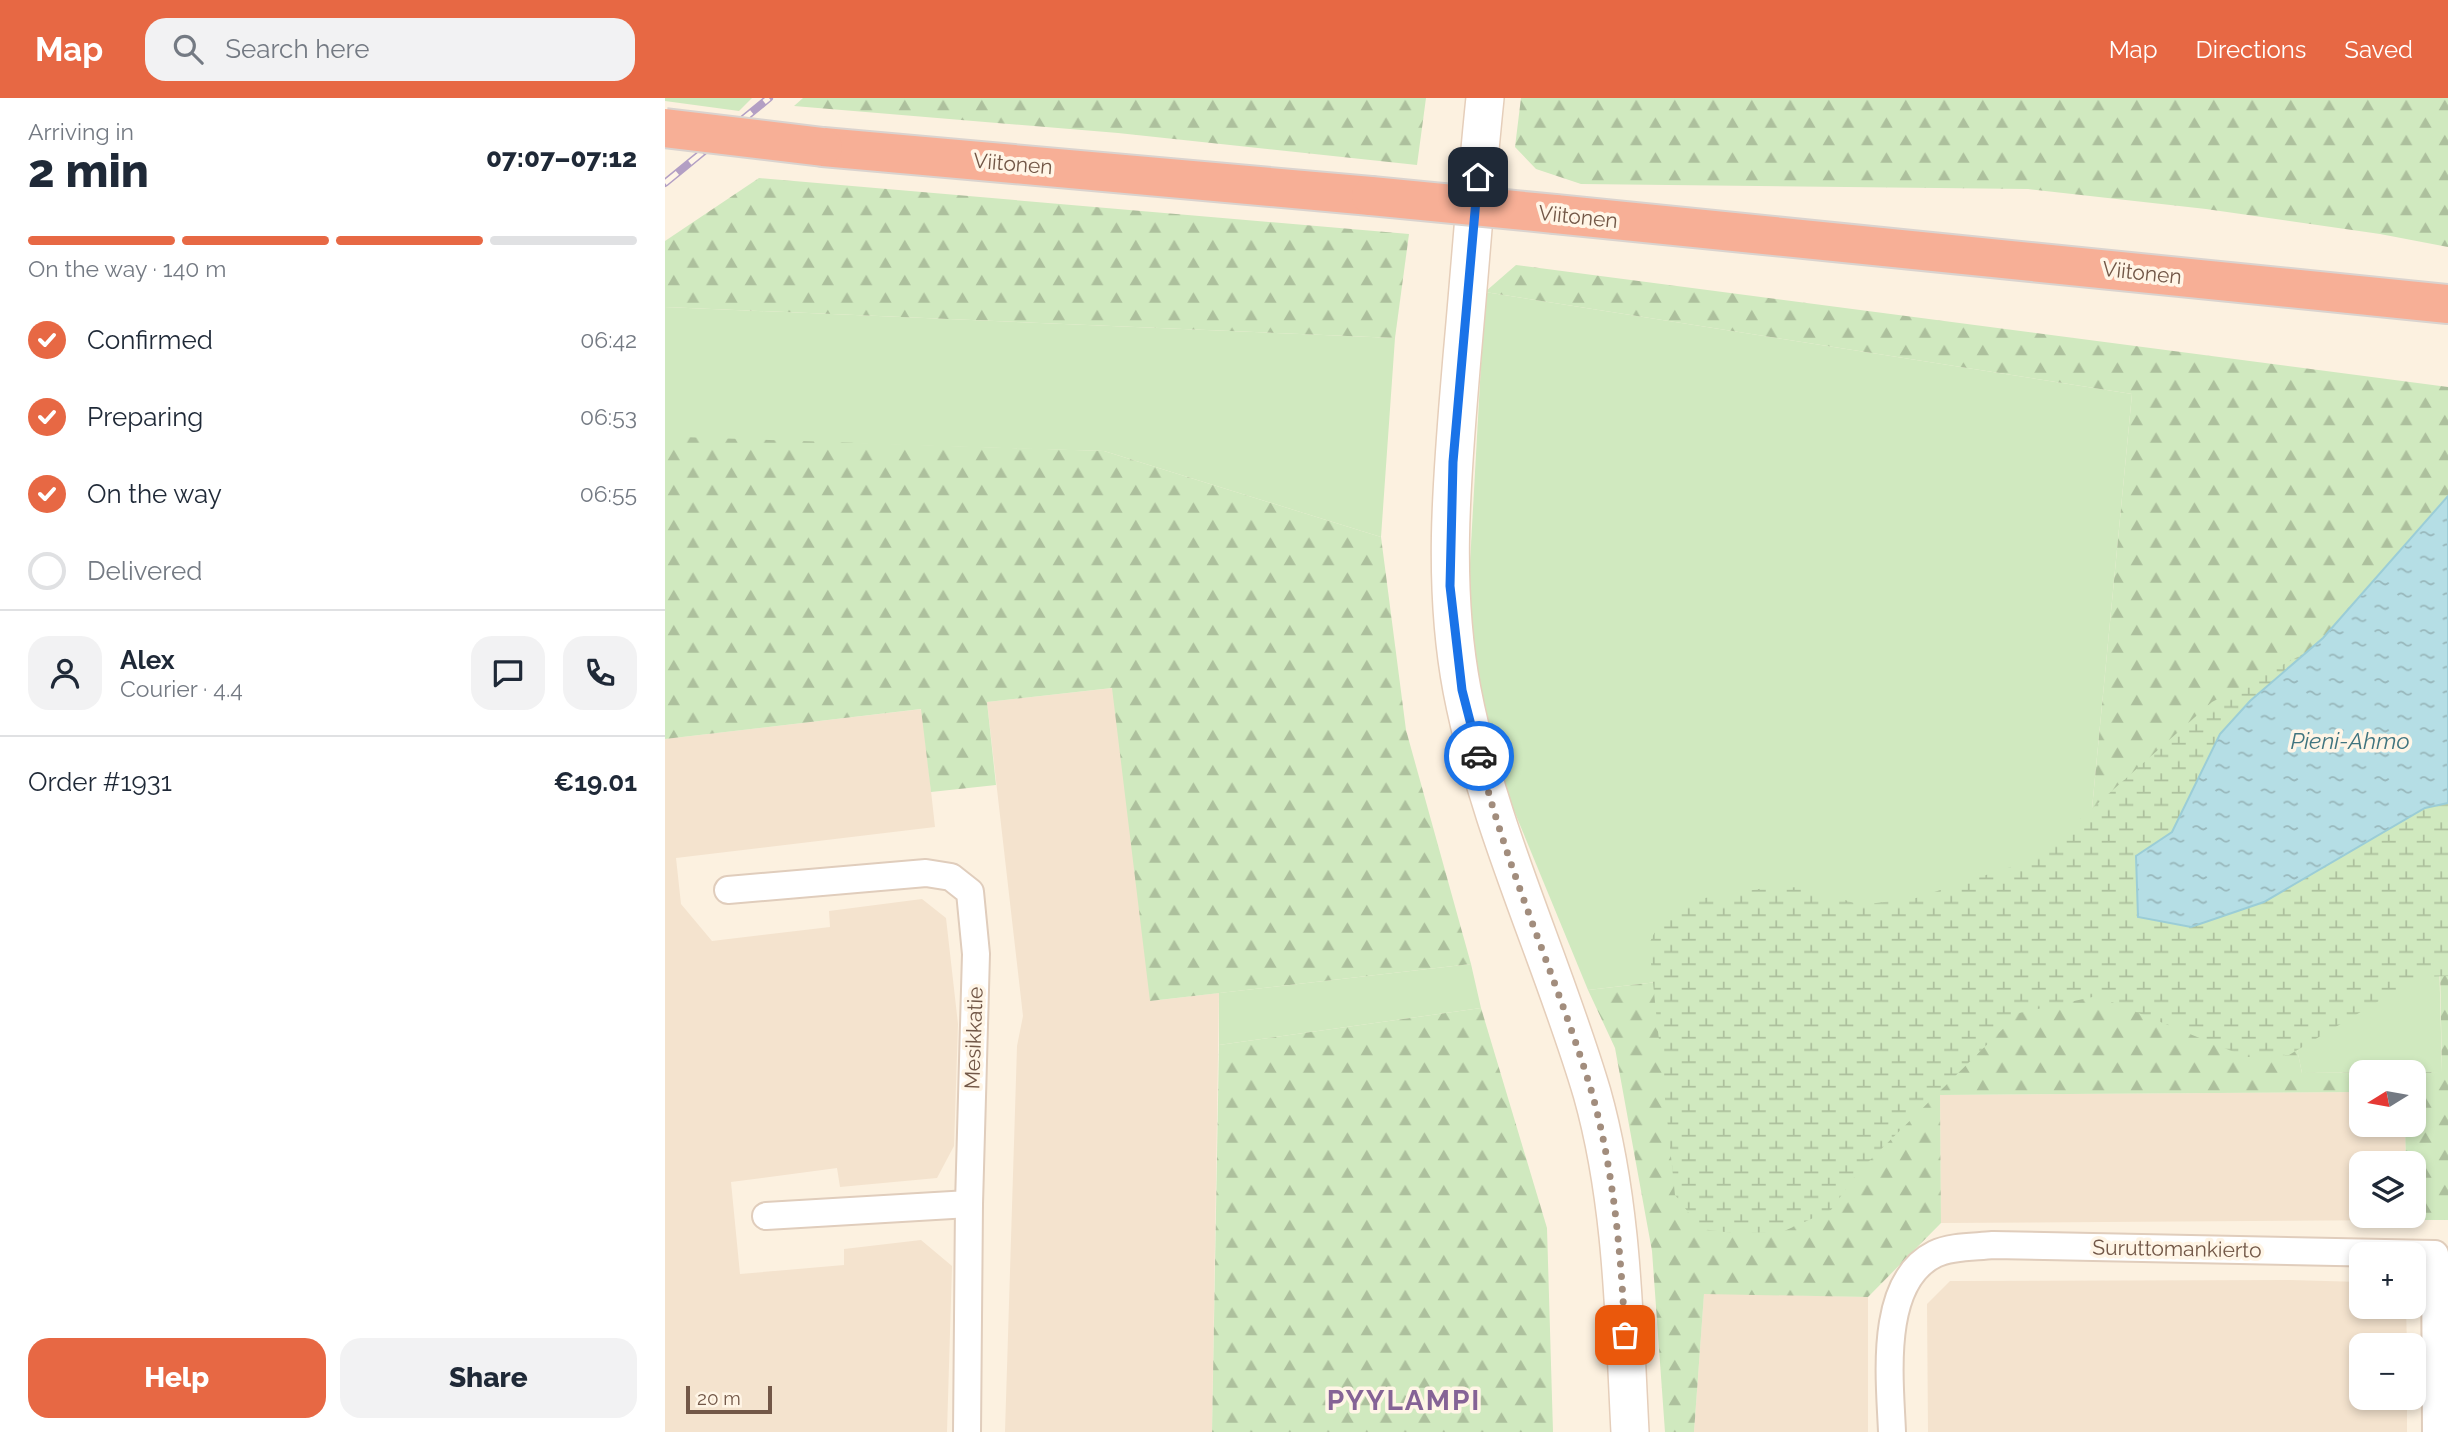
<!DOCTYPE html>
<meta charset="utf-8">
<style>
body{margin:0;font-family:Raleway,sans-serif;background:#f2f2f3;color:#1f2937;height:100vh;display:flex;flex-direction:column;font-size:26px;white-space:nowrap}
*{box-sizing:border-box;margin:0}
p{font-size:23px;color:#747a83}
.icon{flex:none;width:38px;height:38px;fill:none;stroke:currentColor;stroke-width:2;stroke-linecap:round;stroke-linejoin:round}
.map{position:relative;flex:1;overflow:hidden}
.drawer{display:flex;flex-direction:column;background:#fff;width:665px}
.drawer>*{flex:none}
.needle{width:46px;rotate:259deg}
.fabs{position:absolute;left:1684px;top:962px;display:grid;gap:14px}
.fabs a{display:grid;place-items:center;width:77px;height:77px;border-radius:14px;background:#fff;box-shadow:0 4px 10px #0003;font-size:35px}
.scale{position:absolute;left:21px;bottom:18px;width:86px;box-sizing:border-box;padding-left:7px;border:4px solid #725747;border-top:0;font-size:19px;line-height:24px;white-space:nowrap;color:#725747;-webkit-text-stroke:5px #fff5e6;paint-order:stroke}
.pin{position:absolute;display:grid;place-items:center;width:60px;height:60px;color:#fff;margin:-30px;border-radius:14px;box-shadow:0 4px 10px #0006}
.courier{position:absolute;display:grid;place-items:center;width:70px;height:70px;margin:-35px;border:5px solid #1a73e8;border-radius:50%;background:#fff;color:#222;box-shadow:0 2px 9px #0007}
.overview em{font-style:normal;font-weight:800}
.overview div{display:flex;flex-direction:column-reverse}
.overview{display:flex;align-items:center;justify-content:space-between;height:119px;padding:0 28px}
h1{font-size:46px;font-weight:800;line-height:52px}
.bar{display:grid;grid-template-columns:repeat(4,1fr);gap:10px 7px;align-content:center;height:84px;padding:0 28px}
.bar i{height:9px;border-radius:5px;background:#e0e1e3}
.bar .current{background:#e76844}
.bar p{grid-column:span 4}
.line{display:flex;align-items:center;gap:18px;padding:0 28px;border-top:2px solid #e0e1e3}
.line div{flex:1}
.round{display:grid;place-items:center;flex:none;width:74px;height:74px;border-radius:21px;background:#f2f2f3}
ol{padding:0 28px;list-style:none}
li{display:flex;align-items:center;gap:21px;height:77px}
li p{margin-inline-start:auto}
li .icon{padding:7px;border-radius:50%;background:#e76844;color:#fff;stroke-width:4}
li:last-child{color:#747a83}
li i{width:38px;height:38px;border:4px solid #e0e1e3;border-radius:50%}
.primary-button{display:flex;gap:14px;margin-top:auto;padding:14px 28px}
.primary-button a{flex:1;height:80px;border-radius:21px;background:#e76844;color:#fff;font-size:28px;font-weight:800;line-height:80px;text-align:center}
.primary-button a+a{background:#f2f2f3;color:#1f2937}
header{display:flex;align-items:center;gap:42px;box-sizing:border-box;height:98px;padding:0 35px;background:#e76844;color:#fff}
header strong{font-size:33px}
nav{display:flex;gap:38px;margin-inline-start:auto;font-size:24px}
.search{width:490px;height:63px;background:#f2f2f3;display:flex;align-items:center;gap:18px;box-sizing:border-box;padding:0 24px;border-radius:21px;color:#747a83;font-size:26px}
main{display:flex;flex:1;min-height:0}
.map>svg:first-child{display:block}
.residential{fill:#f4e3ce}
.green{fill:#d0e9bf}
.forest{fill:url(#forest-firs);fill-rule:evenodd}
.wetland{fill:url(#wetland-marsh)}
.water{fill:url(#water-ripples);stroke:#9bcdd7;stroke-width:2}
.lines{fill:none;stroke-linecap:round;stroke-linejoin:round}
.street-casing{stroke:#e0cdbc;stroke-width:30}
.secondary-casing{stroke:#e5ceba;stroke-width:40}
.highway-casing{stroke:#dad3cf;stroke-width:42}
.street{stroke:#fff;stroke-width:26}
.secondary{stroke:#fff;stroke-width:37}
.highway{stroke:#f7af96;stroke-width:38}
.rail-casing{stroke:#b39fc4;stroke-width:8}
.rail{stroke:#fff5e6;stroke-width:5;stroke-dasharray:16;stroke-linecap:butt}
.highway-bridge-casing{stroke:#dad3cf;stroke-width:42;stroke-linecap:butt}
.highway-bridge{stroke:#f7af96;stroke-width:38}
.done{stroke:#a28d7d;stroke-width:7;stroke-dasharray:0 12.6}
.route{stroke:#1a73e8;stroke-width:9}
.labels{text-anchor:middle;stroke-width:7;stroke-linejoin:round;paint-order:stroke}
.street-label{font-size:21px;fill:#725747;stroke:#fff5e6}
.water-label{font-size:23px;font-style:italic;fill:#3f747f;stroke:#fff5e6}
.district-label{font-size:28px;font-weight:bold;letter-spacing:2px;fill:#856396;stroke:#fff5e6}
</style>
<header>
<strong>Map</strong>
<div class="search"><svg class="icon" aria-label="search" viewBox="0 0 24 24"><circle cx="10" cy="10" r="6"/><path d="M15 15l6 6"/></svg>Search here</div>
<nav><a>Map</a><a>Directions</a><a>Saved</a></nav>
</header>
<main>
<section class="drawer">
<div class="overview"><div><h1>2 min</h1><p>Arriving in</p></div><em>07:07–07:12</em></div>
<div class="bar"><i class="current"></i><i class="current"></i><i class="current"></i><i></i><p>On the way · 140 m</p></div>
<ol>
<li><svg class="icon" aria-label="check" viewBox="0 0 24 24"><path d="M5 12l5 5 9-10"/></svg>Confirmed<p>06:42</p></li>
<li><svg class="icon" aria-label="check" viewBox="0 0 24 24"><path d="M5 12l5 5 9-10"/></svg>Preparing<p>06:53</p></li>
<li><svg class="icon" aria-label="check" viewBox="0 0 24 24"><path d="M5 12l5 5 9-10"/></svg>On the way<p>06:55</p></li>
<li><i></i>Delivered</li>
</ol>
<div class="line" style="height:126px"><a class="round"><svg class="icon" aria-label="person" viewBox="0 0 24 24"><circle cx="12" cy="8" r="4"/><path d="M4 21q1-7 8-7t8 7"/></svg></a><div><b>Alex</b><p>Courier · 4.4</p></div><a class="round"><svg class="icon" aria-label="chat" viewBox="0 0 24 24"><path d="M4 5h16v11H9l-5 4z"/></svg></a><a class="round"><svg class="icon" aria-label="phone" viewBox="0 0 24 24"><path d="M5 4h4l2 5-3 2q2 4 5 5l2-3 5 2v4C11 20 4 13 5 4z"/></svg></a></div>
<div class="line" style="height:91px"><div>Order #1931</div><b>€19.01</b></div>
<div class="primary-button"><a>Help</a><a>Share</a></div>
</section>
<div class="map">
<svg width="1783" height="1334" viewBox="0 0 1783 1334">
<defs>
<pattern id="forest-firs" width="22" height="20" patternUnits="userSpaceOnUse" patternTransform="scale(1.75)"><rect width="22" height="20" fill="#d0e9bf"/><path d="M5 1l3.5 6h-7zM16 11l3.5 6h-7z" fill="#adc09d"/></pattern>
<pattern id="wetland-marsh" width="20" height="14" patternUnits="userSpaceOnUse" patternTransform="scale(1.75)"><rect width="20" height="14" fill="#d0e9bf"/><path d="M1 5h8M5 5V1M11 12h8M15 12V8" fill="none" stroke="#adc09d"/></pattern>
<pattern id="water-ripples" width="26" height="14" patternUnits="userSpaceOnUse" patternTransform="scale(1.75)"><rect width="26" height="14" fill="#b5dee5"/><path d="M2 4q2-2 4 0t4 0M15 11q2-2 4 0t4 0" fill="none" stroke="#98b7bb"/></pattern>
</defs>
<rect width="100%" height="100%" fill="#fcf1e0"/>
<!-- residential -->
<g class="residential">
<polygon points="448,590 486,903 554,895 547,1334 340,1334 352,948 358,918 322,604"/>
<polygon points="257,611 270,729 11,760 16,806 47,843 165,829 164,813 257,801 281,820 293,926 289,1048 272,1080 175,1089 172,1070 66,1084 75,1176 179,1167 179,1151 256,1142 287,1168 282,1334 0,1334 0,641"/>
<polygon points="1696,994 1696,1027 1740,1027 1741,1066 1696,1066 1696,1118 1742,1118 1742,1122 1276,1125 1275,997"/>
<polygon points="1625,1182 1696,1184 1696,1209 1741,1209 1742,1248 1696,1248 1696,1300 1742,1300 1742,1334 1263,1334 1262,1206 1285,1183"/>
<polygon points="1039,1195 1203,1199 1203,1334 1029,1334"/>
</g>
<!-- green -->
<g class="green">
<polygon points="0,0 87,0 74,13 0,3"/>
<polygon points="820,194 1467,296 1415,835 923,892 829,664 802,519"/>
<polygon points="0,209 730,240 716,439 439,353 0,340"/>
<polygon points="1773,817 1777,974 1637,975 1618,885"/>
<polygon points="806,866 816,910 554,947 554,895"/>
</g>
<!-- forest -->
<g class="forest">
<polygon points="138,0 761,0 752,67 453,35 129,8"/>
<polygon points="856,0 1783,0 1783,149 1715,136 1541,111 1363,91 916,86 871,71 850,49"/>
<polygon points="94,80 744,136 730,240 0,209 0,143"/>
<path d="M851 167 1783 289V398L1658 540 1585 603 1599 804 1760 710 1783 705V1122H1742V1118H1748V1066H1741L1740 1027H1748V975H1696V994L1275 997 1276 1125 1203 1199 1039 1196 1029 1334H1000L987 1153 950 950 923 892 1415 835 1467 296 820 194ZM1774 817 1777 974 1637 975 1619 885Z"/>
<polygon points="16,339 439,353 716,439 741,632 806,866 485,903 447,590 322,604 331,687 266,694 256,611 0,641 0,340"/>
<polygon points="816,910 882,1130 888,1334 547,1334 554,947"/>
</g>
<!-- wetland -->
<polygon class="wetland" points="1640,555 1585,603 1556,636 1507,734 1471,758 1526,829 1599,804 1760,710 1783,705 1783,878 1754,879 1624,957 1581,959 1432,898 1354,915 1193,1074 1166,1112 1117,1134 1068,1135 1036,1131 1010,1097 984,846 996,821 1034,801 1100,790 1141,789 1195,807 1251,800 1370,761 1547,604"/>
<!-- water -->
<polygon class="water" points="1783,398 1783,705 1760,710 1599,804 1526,829 1473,819 1471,758 1507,734 1555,636 1585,603 1658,540"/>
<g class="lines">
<defs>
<g id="street">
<polyline points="63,792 261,775 286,779 305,794 311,856 304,1106 302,1334"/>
<polyline points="101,1118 304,1106"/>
<path d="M1227 1334C1225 1282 1213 1184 1270 1156 1286 1148 1310 1149 1328 1147L1770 1156 1771 1334"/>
</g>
<path id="secondary" d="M820 0C811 86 805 172 797 259 788 369 776 482 797 592 824 732 887 860 927 995 958 1105 959 1221 965 1334"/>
<g id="highway">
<polyline points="158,49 706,98"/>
<polyline points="890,116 1783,206"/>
</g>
</defs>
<!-- street casing -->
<use href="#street" class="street-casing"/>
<!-- secondary casing -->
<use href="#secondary" class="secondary-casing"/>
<!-- highway casing -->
<use href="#highway" class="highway-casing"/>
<!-- street -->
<use href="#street" class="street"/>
<!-- secondary -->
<use href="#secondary" class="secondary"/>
<!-- highway -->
<use href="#highway" class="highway"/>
<defs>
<polyline id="rail" points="0,85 104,0"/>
</defs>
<!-- rail casing -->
<use href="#rail" class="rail-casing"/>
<!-- rail -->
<use href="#rail" class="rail"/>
<defs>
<g id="highway-bridge">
<polyline points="0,30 158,49"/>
<polyline points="706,98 890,116"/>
</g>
</defs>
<!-- highway-bridge casing -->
<use href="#highway-bridge" class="highway-bridge-casing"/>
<!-- highway-bridge -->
<use href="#highway-bridge" class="highway-bridge"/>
</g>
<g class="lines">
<!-- done -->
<path class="done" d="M814 658C842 774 893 882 927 995 949 1074 956 1156 960 1237"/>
<!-- route -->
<polyline class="route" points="813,79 788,364 785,488 797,592 814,658"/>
</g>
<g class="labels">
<!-- street labels -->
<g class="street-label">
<text transform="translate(348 66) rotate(5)" y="7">Viitonen</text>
<text transform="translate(913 119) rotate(6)" y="7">Viitonen</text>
<text transform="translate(1477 175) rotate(6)" y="7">Viitonen</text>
<text transform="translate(309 940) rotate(-88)" y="7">Mesikkatie</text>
<text transform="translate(1512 1151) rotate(1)" y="7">Suruttomankierto</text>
</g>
<!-- water labels -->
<g class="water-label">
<text x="1685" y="651">Pieni-Ahmo</text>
</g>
<!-- district labels -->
<g class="district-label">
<text x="739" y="1312">PYYLAMPI</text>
</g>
</g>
</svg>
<div class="fabs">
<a><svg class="needle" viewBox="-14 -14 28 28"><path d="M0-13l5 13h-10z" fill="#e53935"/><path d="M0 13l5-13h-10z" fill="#747a83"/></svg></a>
<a><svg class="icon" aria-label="layers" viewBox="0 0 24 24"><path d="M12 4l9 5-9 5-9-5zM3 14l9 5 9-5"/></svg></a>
<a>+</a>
<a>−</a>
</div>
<div class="scale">20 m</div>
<div class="pin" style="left:960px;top:1237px;background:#ea580c"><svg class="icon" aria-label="bag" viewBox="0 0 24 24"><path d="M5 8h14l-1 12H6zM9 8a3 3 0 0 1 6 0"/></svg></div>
<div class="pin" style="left:813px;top:79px;background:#1f2937"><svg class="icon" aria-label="home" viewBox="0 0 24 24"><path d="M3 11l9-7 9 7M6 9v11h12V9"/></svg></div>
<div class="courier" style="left:814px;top:658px"><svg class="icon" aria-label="car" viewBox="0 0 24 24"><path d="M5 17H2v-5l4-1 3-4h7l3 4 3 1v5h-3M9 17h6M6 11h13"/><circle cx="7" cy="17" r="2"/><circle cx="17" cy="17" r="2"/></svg></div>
</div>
</main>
